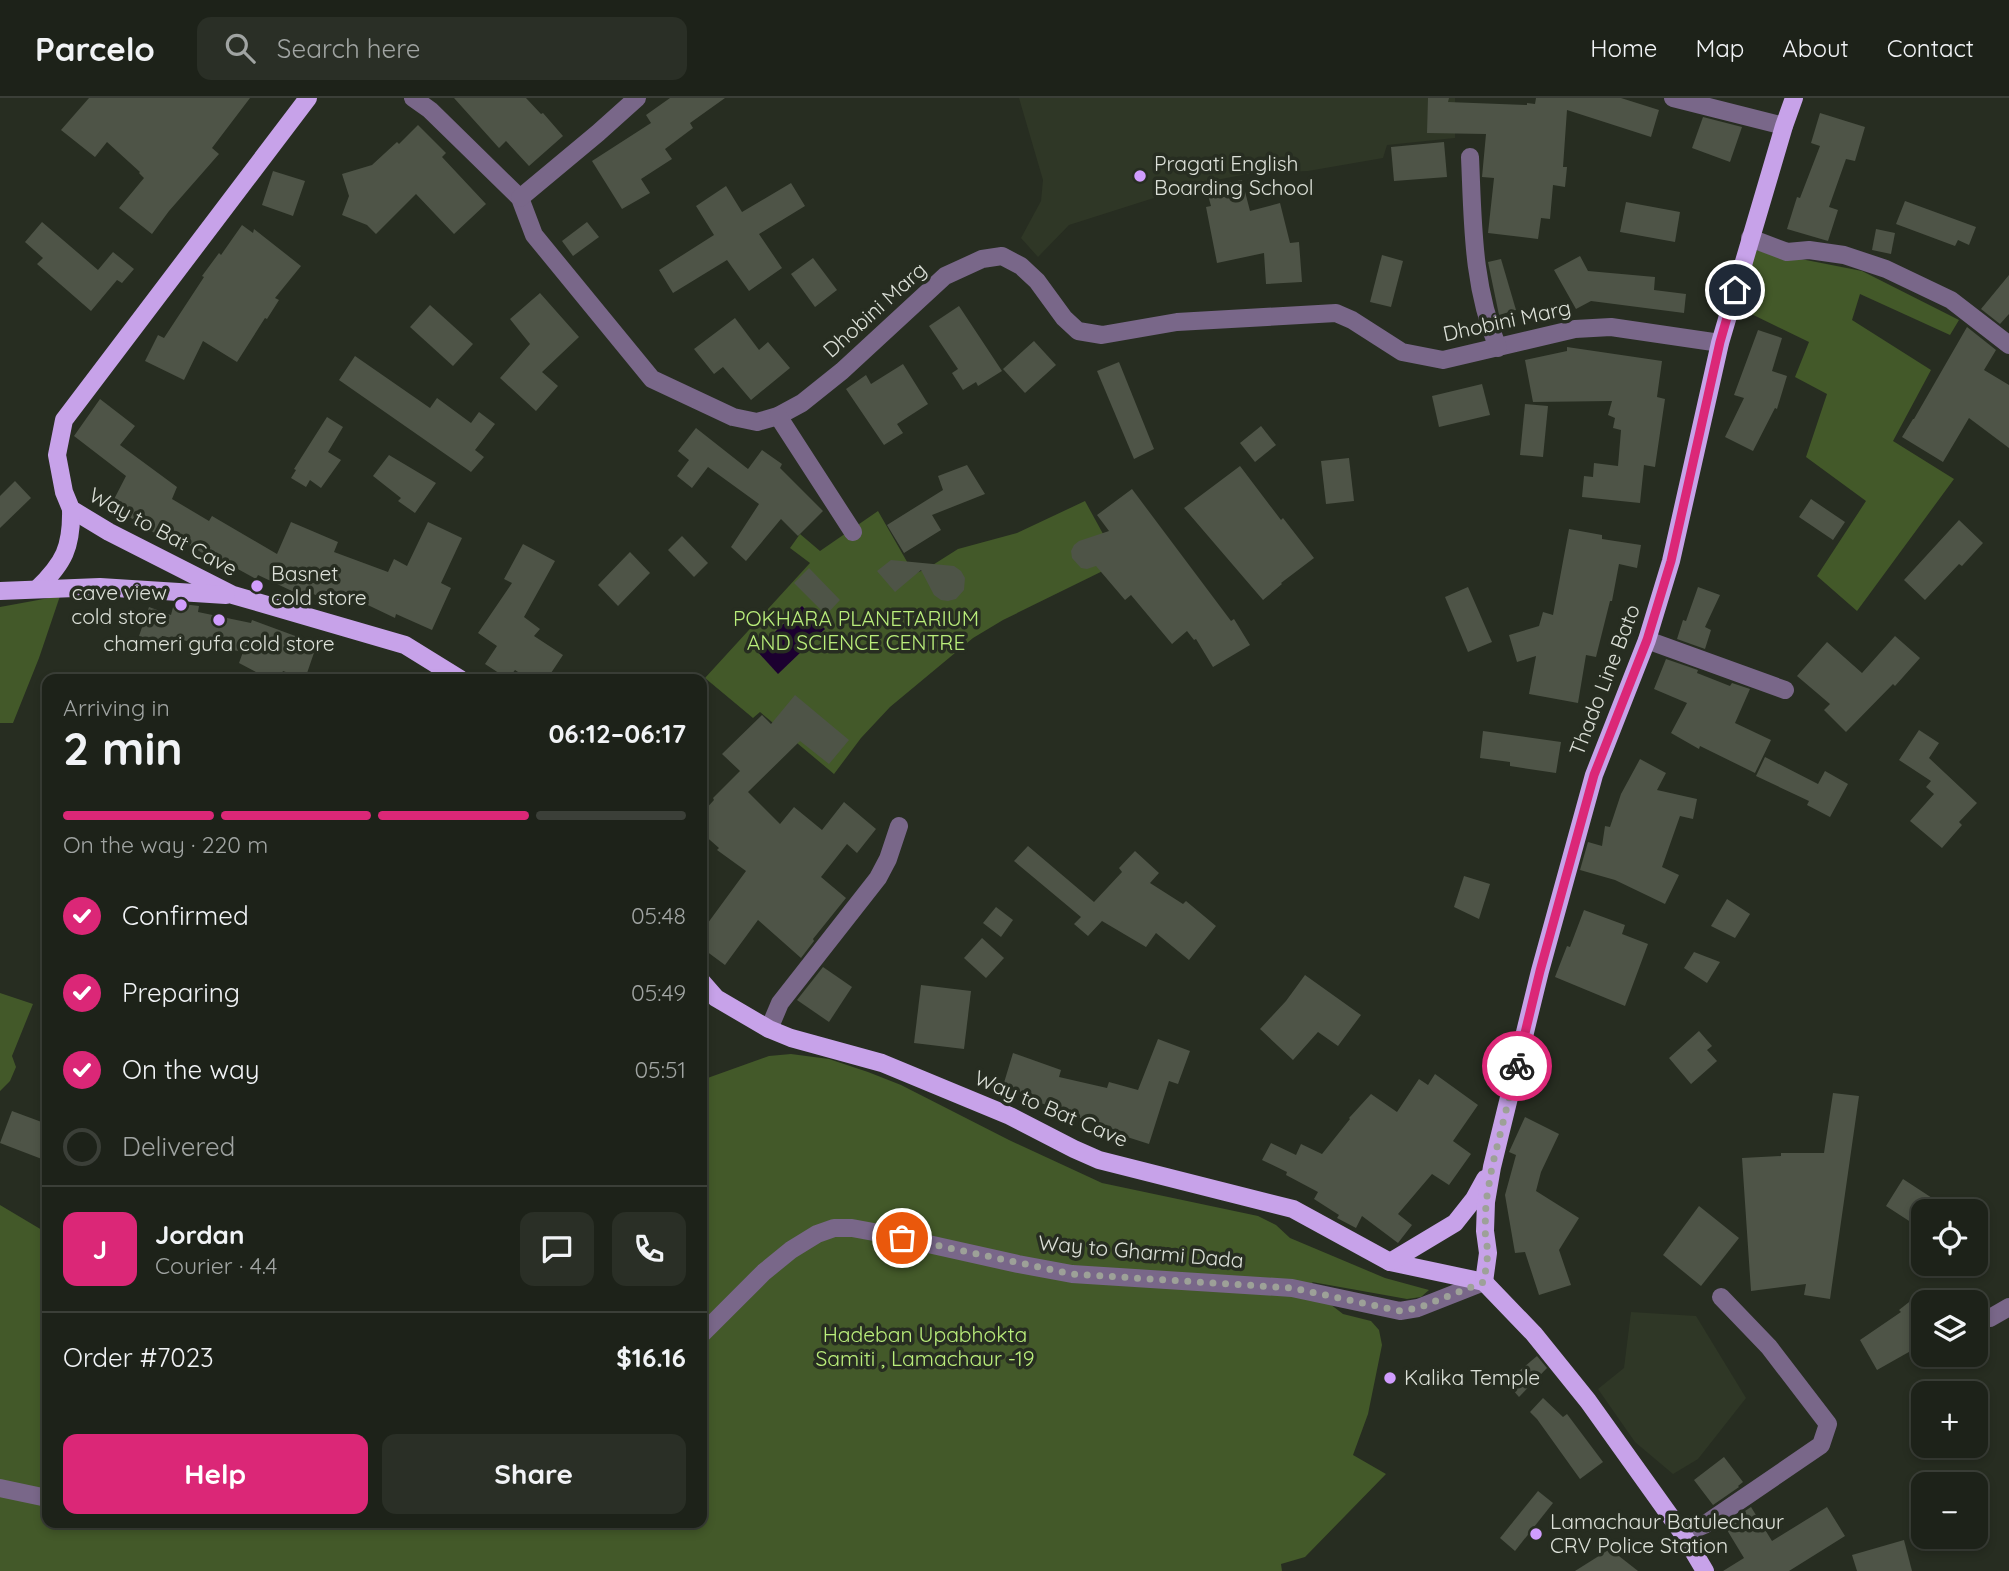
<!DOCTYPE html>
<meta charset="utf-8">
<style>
body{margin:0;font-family:Quicksand,sans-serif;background:#2a2f26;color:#f1f3f6;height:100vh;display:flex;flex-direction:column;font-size:26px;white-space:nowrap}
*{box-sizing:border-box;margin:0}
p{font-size:23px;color:#a0a4a2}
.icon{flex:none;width:38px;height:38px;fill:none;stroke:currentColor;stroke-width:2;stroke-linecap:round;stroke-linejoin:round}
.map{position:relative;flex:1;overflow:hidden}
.drawer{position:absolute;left:42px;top:576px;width:665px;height:854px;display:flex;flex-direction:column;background:#1d2219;border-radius:14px;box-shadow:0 4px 10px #0003,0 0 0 2px #3b3f38}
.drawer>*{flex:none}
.buttons{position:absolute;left:1911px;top:1101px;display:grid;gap:14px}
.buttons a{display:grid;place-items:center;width:77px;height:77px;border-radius:14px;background:#1d2219;box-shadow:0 4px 10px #0003,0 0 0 2px #3b3f38;font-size:35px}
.pin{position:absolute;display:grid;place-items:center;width:60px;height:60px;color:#fff;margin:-30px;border:4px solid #fff;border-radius:50%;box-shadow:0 2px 7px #0007}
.courier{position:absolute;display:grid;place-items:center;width:70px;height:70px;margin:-35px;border:5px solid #db2777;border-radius:50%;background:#fff;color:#222;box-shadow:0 2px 9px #0007}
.headline em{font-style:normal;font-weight:800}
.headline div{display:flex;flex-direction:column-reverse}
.headline{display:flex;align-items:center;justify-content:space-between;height:119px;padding:0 21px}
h1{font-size:46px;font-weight:800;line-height:52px}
.bar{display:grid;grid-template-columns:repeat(4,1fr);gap:10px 7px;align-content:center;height:84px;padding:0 21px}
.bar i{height:9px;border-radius:5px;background:#3b3f38}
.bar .selected{background:#db2777}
.bar p{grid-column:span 4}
.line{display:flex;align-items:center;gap:18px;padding:0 21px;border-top:2px solid #3b3f38}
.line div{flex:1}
.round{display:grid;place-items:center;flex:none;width:74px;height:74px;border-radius:14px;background:#2a2f26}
ol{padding:0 21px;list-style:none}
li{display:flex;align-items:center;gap:21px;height:77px}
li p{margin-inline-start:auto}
li .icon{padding:7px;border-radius:50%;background:#db2777;color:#fff;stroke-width:4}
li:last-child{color:#a0a4a2}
li i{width:38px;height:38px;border:4px solid #3b3f38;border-radius:50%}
.primary-button{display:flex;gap:14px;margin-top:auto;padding:14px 21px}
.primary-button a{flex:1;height:80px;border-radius:14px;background:#db2777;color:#fff;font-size:28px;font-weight:800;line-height:80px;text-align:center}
.primary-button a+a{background:#2a2f26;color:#f1f3f6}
header{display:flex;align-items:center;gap:42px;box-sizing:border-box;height:98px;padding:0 35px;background:#1d2219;border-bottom:2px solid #3b3f38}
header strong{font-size:33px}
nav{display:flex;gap:38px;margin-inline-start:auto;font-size:24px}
.search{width:490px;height:63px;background:#2a2f26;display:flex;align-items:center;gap:18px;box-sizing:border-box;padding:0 24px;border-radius:14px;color:#a0a4a2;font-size:26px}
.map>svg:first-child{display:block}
.built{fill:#2f3726}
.green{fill:#435929}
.water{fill:#1c0030}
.building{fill:#4e5447}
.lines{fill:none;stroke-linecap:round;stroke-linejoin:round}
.minor{stroke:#796789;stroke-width:18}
.major{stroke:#c7a2e9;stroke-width:18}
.done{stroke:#9da198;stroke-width:7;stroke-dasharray:0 12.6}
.route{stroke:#db2777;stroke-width:9}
.poi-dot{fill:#d19dfe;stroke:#272d21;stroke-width:2.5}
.labels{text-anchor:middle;stroke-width:7;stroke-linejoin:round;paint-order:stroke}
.poi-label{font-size:21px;fill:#dce0d8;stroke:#272d21;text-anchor:start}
.street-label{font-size:21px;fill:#dce0d8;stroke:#272d21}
.park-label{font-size:21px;fill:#baee7b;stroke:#272d21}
</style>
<header>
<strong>Parcelo</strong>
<div class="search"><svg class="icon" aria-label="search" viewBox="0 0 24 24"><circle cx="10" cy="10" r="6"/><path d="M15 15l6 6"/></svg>Search here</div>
<nav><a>Home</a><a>Map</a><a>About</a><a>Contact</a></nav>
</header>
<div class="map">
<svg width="2009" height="1473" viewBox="0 0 2009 1473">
<rect width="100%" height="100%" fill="#272d21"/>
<!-- built -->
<g class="built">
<polygon points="1019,0 1455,0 1455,40 1387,47 1383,60 1308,73 1247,76 1201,85 1069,127 1038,159 1021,140 1041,103 1043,82"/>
<polygon points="1631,1214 1696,1218 1746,1300 1698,1361 1673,1376 1635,1344 1598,1291 1624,1270"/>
</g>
<!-- green -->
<g class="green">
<polygon points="1755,152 1862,173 1959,222 1950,237 1860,196 1852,222 1931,272 1893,343 1954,381 1857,513 1817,478 1866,403 1806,359 1827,296 1795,279 1809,244 1737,209"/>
<polygon points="1085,403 1119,465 1003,522 973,540 890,609 861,640 834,676 760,614 753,620 705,580 810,465 790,450 800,436 820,453 878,413 914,476 928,470 958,451 1017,435"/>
<polygon points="60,498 39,560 13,625 0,625 0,509"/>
<polygon points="0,895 33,906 12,958 16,969 10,983 0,993"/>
<polygon points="791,956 829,961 868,974 901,987 1009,1042 1102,1085 1258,1118 1276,1127 1290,1140 1385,1180 1429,1192 1421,1199 1407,1201 1312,1184 1321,1199 1343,1216 1371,1223 1379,1232 1382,1247 1368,1316 1353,1357 1386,1376 1305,1459 1281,1466 1282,1473 0,1473 0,1107 47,1135 47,1424 702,1424 702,982 769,958"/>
</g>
<!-- water -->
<polygon class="water" points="802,508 825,531 778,576 756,552"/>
<!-- building -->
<g class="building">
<polygon points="89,0 250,0 212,50 219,56 169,113 152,136 119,110 144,80 139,75 140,74 107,44 95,59 61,32"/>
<polygon points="454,0 526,0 541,16 543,15 563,38 529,68 506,43 499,50"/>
<polygon points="670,0 725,0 690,25 693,30 665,51 672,61 641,81 650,95 622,111 592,63 651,25 646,17"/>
<polygon points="1428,0 1449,0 1448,4 1527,7 1527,5 1535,6 1536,0 1621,0 1659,12 1651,39 1567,12 1563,69 1567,69 1565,89 1553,87 1550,121 1541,120 1538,141 1488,135 1494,80 1482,79 1486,36 1427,35"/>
<polygon points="1820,15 1865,29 1855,63 1846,61 1829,109 1838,112 1828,143 1787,131 1797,99 1800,100 1820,48 1811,45"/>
<polygon points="1703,19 1742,29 1730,64 1692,50"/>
<polygon points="418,27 446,55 442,59 486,106 454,136 416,96 376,136 367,127 342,117 349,98 342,76 372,67 397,44 399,46"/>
<polygon points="1444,44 1447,79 1394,83 1391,49"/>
<polygon points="273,73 305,83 293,118 262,107"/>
<polygon points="1242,82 1250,113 1280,105 1290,145 1299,144 1302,184 1266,186 1264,155 1217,165 1206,109 1211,108 1206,90"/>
<polygon points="791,85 805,108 759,136 782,170 749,193 727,162 673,195 659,172 714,137 696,108 726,88 742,114"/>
<polygon points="1905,103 1976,129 1969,147 1958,142 1955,148 1896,126"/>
<polygon points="1626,104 1680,114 1675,144 1620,134"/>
<polygon points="42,124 98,172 113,154 134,171 122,185 117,182 91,213 37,166 43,160 25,144"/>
<polygon points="587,124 599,139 573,158 562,143"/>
<polygon points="242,127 253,135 254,131 301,168 275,200 279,202 267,221 265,220 237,264 203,243 184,282 145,263 158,237 164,240 204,179 202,178 219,155 221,157"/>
<polygon points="1876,131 1895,135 1891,156 1872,152"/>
<polygon points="1382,157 1403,163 1391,209 1370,204"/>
<polygon points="1580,158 1588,173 1655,179 1654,192 1686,196 1684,215 1591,203 1576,211 1554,172"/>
<polygon points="813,160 837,192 815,209 791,176"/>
<polygon points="1501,161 1516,212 1499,217 1488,164"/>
<polygon points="2009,177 2009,216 2000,226 1981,211"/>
<polygon points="540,195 579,239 542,274 558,288 536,313 500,280 530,246 510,221"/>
<polygon points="430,207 473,246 453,268 410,229"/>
<polygon points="959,208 1002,273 978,288 976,284 963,292 952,275 958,271 929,228"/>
<polygon points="735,220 759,252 768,244 790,270 751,302 723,269 714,276 694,251"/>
<polygon points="1967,229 1996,252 1984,272 2009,287 2009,350 1969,320 1943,364 1902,339 1913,321 1914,321"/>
<polygon points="1758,232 1782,240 1772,273 1787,278 1777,311 1775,310 1753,353 1725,339 1744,300 1734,297"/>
<polygon points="1034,243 1056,267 1025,295 1003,271"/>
<polygon points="1567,249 1662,263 1657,299 1665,301 1655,369 1644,367 1640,405 1582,399 1584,378 1593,379 1594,365 1618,368 1621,332 1613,330 1615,320 1608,317 1612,303 1533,304 1525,262 1567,253"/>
<polygon points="355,258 430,310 437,300 471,325 479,314 495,326 475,352 484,359 471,374 339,282"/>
<polygon points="1119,264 1154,351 1134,361 1097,273"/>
<polygon points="903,266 928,306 897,326 903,335 884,347 846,291 866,277 871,286"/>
<polygon points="1482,286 1490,317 1439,329 1432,298"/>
<polygon points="100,301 135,328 120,347 177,389 172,401 209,423 212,418 277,456 291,424 338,444 334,454 388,474 394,461 407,468 428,424 462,440 441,485 451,490 432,532 396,516 395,520 351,499 348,508 313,496 311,502 258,477 256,481 216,459 214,462 176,439 172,446 145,429 146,428 110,409 126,378 74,338"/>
<polygon points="1525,306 1548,308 1543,359 1520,357"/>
<polygon points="327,319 343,329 328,354 341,362 321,390 310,382 306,389 291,380 296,372 294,371"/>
<polygon points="1261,328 1276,347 1255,364 1240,345"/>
<polygon points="696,330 748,371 762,352 782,366 780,370 823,413 798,438 781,421 746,463 731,449 759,406 708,369 692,390 677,378 689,362 678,353"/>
<polygon points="389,357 436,385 415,415 398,403 401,400 373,378"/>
<polygon points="1349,360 1354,403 1326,406 1321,363"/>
<polygon points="967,367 985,396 932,417 941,432 904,455 887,427 943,392 938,378"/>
<polygon points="1240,368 1281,422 1283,420 1314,460 1281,485 1282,486 1263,502 1184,410"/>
<polygon points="15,383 31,400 0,430 0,398"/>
<polygon points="1132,391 1231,523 1234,521 1250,547 1213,569 1196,541 1194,542 1187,533 1172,546 1131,497 1125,502 1096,468 1087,471 1081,470 1072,460 1071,453 1074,447 1079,443 1109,433 1097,417"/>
<polygon points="1811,401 1845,424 1833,442 1799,419"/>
<polygon points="1959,422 1983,445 1962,468 1959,466 1925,502 1904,482"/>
<polygon points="1569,431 1602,437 1602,441 1641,447 1637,470 1619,466 1612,503 1610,503 1596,559 1586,557 1578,605 1529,596 1536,558 1517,564 1509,537 1539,528 1543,514 1553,517"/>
<polygon points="682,438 708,465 694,479 668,452"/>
<polygon points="523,446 555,463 524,519 540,531 534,538 563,557 547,581 529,581 515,572 508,581 485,566 497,548 478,535 512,485 504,481"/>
<polygon points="630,454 650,475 618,508 598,487"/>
<polygon points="891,462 954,468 961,473 965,480 964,492 956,501 948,503 941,502 934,497 921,472 895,494 877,473"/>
<polygon points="809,470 840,502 826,517 794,485"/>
<polygon points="1468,489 1492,544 1468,554 1445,499"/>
<polygon points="1698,489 1720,497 1705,529 1711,532 1705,551 1677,541 1683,522 1686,523"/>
<polygon points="174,505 199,508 198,514 251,525 252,522 317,546 305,581 283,573 279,581 269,581 239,565 243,554 162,538 159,545 139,538 149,509 171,517"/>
<polygon points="1895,538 1920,560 1895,588 1893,586 1846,634 1824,612 1830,606 1797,578 1827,544 1862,575"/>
<polygon points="1666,561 1698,572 1697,575 1730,588 1732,585 1750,591 1735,625 1771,642 1755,675 1700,648 1699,651 1671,635 1687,605 1654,591"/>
<polygon points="795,597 849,642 829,666 800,643 748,694 780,726 794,709 822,732 844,704 876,731 857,755 847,746 821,779 846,800 813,841 814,843 801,860 758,822 725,867 702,850 702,833 746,773 717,752 719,750 702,735 702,715 714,702 713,700 740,673 722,656 762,617 771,626"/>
<polygon points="1919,632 1939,645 1929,660 1977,705 1959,724 1962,727 1942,750 1910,723 1934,696 1926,689 1931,683 1899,662"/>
<polygon points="1483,633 1561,644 1556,675 1510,668 1510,664 1480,660"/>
<polygon points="1765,659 1818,686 1825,673 1848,686 1830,719 1807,707 1809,703 1756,678"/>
<polygon points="1640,661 1666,675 1657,692 1697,701 1693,721 1680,718 1662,769 1679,777 1665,806 1615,782 1580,772 1588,744 1602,748 1605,728 1610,729 1621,696"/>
<polygon points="1028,748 1094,804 1122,774 1119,770 1135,753 1159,775 1150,785 1183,806 1186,803 1216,828 1189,862 1156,835 1146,849 1102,823 1088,838 1074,826 1081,819 1014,763"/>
<polygon points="1464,778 1490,786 1479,821 1454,809"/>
<polygon points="1727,801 1750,816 1735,840 1711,828"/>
<polygon points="996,809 1013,822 1001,839 983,825"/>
<polygon points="1584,812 1625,827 1622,836 1648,846 1625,908 1555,879 1567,848 1570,849"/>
<polygon points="982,840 1004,860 986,880 964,860"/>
<polygon points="1694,854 1720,864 1707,885 1684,870"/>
<polygon points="823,869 852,889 829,924 797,902"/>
<polygon points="1305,877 1361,917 1338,948 1318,934 1293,962 1260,931 1286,903"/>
<polygon points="921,887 971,893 964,951 914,945"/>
<polygon points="1699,933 1712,948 1707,952 1717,963 1691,986 1669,960"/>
<polygon points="1158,941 1190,953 1178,986 1169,983 1149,1046 1124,1038 1125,1034 1097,1027 1098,1024 1063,1016 1064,1013 1032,1002 1034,998 1003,988 1013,955 1061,972 1059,979 1107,990 1109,984 1138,992"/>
<polygon points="1435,976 1478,1007 1453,1043 1471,1056 1449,1087 1432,1076 1398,1116 1412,1127 1398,1145 1362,1118 1356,1130 1337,1120 1339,1117 1314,1101 1318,1094 1286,1077 1287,1074 1262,1062 1271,1045 1296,1057 1301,1046 1322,1056 1350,1021 1349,1020 1371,996 1397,1014 1419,981 1428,987"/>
<polygon points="1833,995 1859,998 1830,1201 1804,1197 1806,1186 1751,1193 1742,1060 1781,1058 1781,1055 1824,1055"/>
<polygon points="12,1013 47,1026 47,1063 0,1045"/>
<polygon points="1525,1019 1559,1036 1541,1074 1536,1093 1579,1120 1559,1152 1571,1187 1539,1197 1525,1154 1515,1155 1505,1097 1516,1057 1509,1054"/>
<polygon points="1903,1081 1952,1113 1923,1113 1923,1132 1886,1108"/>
<polygon points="1699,1108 1739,1140 1701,1188 1663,1157"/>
<polygon points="1923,1193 1923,1246 1877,1272 1860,1242 1901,1214 1899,1212"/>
<polygon points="1537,1258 1547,1270 1519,1299 1506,1284"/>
<polygon points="1543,1300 1563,1319 1567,1316 1603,1364 1580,1381 1537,1321 1530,1314"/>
<polygon points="1724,1359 1743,1384 1738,1388 1739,1389 1713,1407 1694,1382"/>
<polygon points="1538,1393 1553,1405 1515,1453 1500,1440"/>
<polygon points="1751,1409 1772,1443 1827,1409 1845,1438 1789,1473 1723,1473 1744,1460 1724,1427"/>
<polygon points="1904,1442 1912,1473 1857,1473 1852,1457"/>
<polygon points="1610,1451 1638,1473 1575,1473"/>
</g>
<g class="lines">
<!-- minor -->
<g class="minor">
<polyline points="413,0 430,12 520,100 534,137 652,281 733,319 757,324 778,318 802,305 842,273 945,178 982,161 1002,158 1021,168 1037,183 1064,220 1078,233 1102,237 1177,224 1336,215 1352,222 1402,254 1443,262 1575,231 1611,229 1720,245"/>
<polyline points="1673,0 1784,28"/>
<path d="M1470 59C1473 125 1472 187 1498 250"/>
<polyline points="520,100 598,35 637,0"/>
<polyline points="1750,140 1787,154 1809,152 1844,157 1886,171 1951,202 2009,247"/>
<polyline points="778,318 853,434"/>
<polyline points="1647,542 1785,592"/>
<polyline points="769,931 780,905 878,780 888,761 899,728"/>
<polyline points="1990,1220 2009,1209"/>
<polyline points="702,1236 764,1174 791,1152 817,1136 834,1130 852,1130 879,1135 1018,1166 1072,1176 1292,1190 1400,1213 1418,1210 1484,1184"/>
<polyline points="0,1390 47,1400"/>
<polyline points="1683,1436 1704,1427 1821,1347 1828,1326 1769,1249 1721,1199"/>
</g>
<!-- major -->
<g class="major">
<polyline points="308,0 64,322 57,357 64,394 71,411 109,434 233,497 405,547 460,581"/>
<path d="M37 491C64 465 72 449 71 411"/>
<polyline points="0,493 100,489 226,497"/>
<polyline points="702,884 716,900 769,931 791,940 882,965 1010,1018 1074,1051 1099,1062 1293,1111 1390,1164 1484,1184"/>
<polyline points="1390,1164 1455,1125 1474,1101 1485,1081"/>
<polyline points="1484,1184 1488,1155 1485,1133 1486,1104 1492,1069 1540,873 1594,677 1647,542 1671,463 1720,245 1784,28 1794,0"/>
<polyline points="1484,1184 1534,1236 1588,1303 1683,1436 1705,1473"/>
</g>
</g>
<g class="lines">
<!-- done -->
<polyline class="done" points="902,1140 1072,1176 1292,1190 1400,1213 1418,1210 1484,1184 1488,1155 1485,1133 1486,1104 1492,1069 1517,968"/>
<!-- route -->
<polyline class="route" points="1517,968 1540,873 1594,677 1647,542 1671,463 1720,244 1735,192"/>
</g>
<!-- markers -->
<g class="poi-dot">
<circle cx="1140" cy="78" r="7"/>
<circle cx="257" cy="488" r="7"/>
<circle cx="181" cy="507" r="7"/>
<circle cx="219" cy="522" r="7"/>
<circle cx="1390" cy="1280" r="7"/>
<circle cx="1536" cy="1436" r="7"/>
</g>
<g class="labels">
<!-- poi labels -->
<g class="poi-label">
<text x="1154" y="73">Pragati English<tspan x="1154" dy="24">Boarding School</tspan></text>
<text x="271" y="483">Basnet<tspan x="271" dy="24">cold store</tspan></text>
<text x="167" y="502" text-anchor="end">cave view<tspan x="167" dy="24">cold store</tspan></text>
<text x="219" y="553" text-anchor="middle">chameri gufa cold store</text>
<text x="1404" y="1287">Kalika Temple</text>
<text x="1550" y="1431">Lamachaur Batulechaur<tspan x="1550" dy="24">CRV Police Station</tspan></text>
</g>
<!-- street labels -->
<g class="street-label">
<text transform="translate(875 212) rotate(-42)" y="7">Dhobini Marg</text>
<text transform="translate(1507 223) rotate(-12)" y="7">Dhobini Marg</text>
<text transform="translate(163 434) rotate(28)" y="7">Way to Bat Cave</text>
<text transform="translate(1605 582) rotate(-69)" y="7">Thado Line Bato</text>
<text transform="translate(1051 1011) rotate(23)" y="7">Way to Bat Cave</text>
<text transform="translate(1141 1154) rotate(5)" y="7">Way to Gharmi Dada</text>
</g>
<!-- park labels -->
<g class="park-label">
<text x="856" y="528">POKHARA PLANETARIUM<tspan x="856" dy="24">AND SCIENCE CENTRE</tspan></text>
<text x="925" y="1244">Hadeban Upabhokta<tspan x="925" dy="24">Samiti , Lamachaur -19</tspan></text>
</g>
</g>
</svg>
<div class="buttons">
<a><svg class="icon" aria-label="locate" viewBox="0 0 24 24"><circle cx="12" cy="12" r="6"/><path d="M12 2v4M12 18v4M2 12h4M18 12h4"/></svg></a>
<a><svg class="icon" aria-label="layers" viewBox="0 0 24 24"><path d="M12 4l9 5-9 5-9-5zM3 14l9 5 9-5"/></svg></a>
<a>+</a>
<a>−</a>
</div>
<div class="pin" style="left:902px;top:1140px;background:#ea580c"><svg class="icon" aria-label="bag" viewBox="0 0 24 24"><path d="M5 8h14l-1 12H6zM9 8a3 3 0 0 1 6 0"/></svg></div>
<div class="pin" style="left:1735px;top:192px;background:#1f2937"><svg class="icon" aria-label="home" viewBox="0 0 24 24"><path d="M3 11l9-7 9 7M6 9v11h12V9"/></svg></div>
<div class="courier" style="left:1517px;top:968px"><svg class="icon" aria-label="bike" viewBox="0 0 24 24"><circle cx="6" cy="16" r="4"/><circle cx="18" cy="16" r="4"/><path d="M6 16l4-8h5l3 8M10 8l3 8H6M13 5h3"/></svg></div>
<section class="drawer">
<div class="headline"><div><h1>2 min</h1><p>Arriving in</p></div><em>06:12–06:17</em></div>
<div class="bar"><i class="selected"></i><i class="selected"></i><i class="selected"></i><i></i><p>On the way · 220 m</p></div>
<ol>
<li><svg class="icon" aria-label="check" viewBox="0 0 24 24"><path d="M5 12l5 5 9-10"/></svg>Confirmed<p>05:48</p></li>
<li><svg class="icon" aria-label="check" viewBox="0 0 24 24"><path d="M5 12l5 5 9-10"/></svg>Preparing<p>05:49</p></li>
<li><svg class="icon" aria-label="check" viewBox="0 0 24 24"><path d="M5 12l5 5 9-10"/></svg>On the way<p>05:51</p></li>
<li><i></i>Delivered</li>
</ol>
<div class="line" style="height:126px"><b class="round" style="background:#db2777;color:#fff">J</b><div><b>Jordan</b><p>Courier · 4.4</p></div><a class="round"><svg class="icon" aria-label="chat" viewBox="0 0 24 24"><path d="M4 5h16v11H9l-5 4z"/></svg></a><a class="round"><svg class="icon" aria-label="phone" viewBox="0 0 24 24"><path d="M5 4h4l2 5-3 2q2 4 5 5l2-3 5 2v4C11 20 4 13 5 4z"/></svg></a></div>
<div class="line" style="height:91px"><div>Order #7023</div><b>$16.16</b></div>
<div class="primary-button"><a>Help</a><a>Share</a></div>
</section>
</div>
